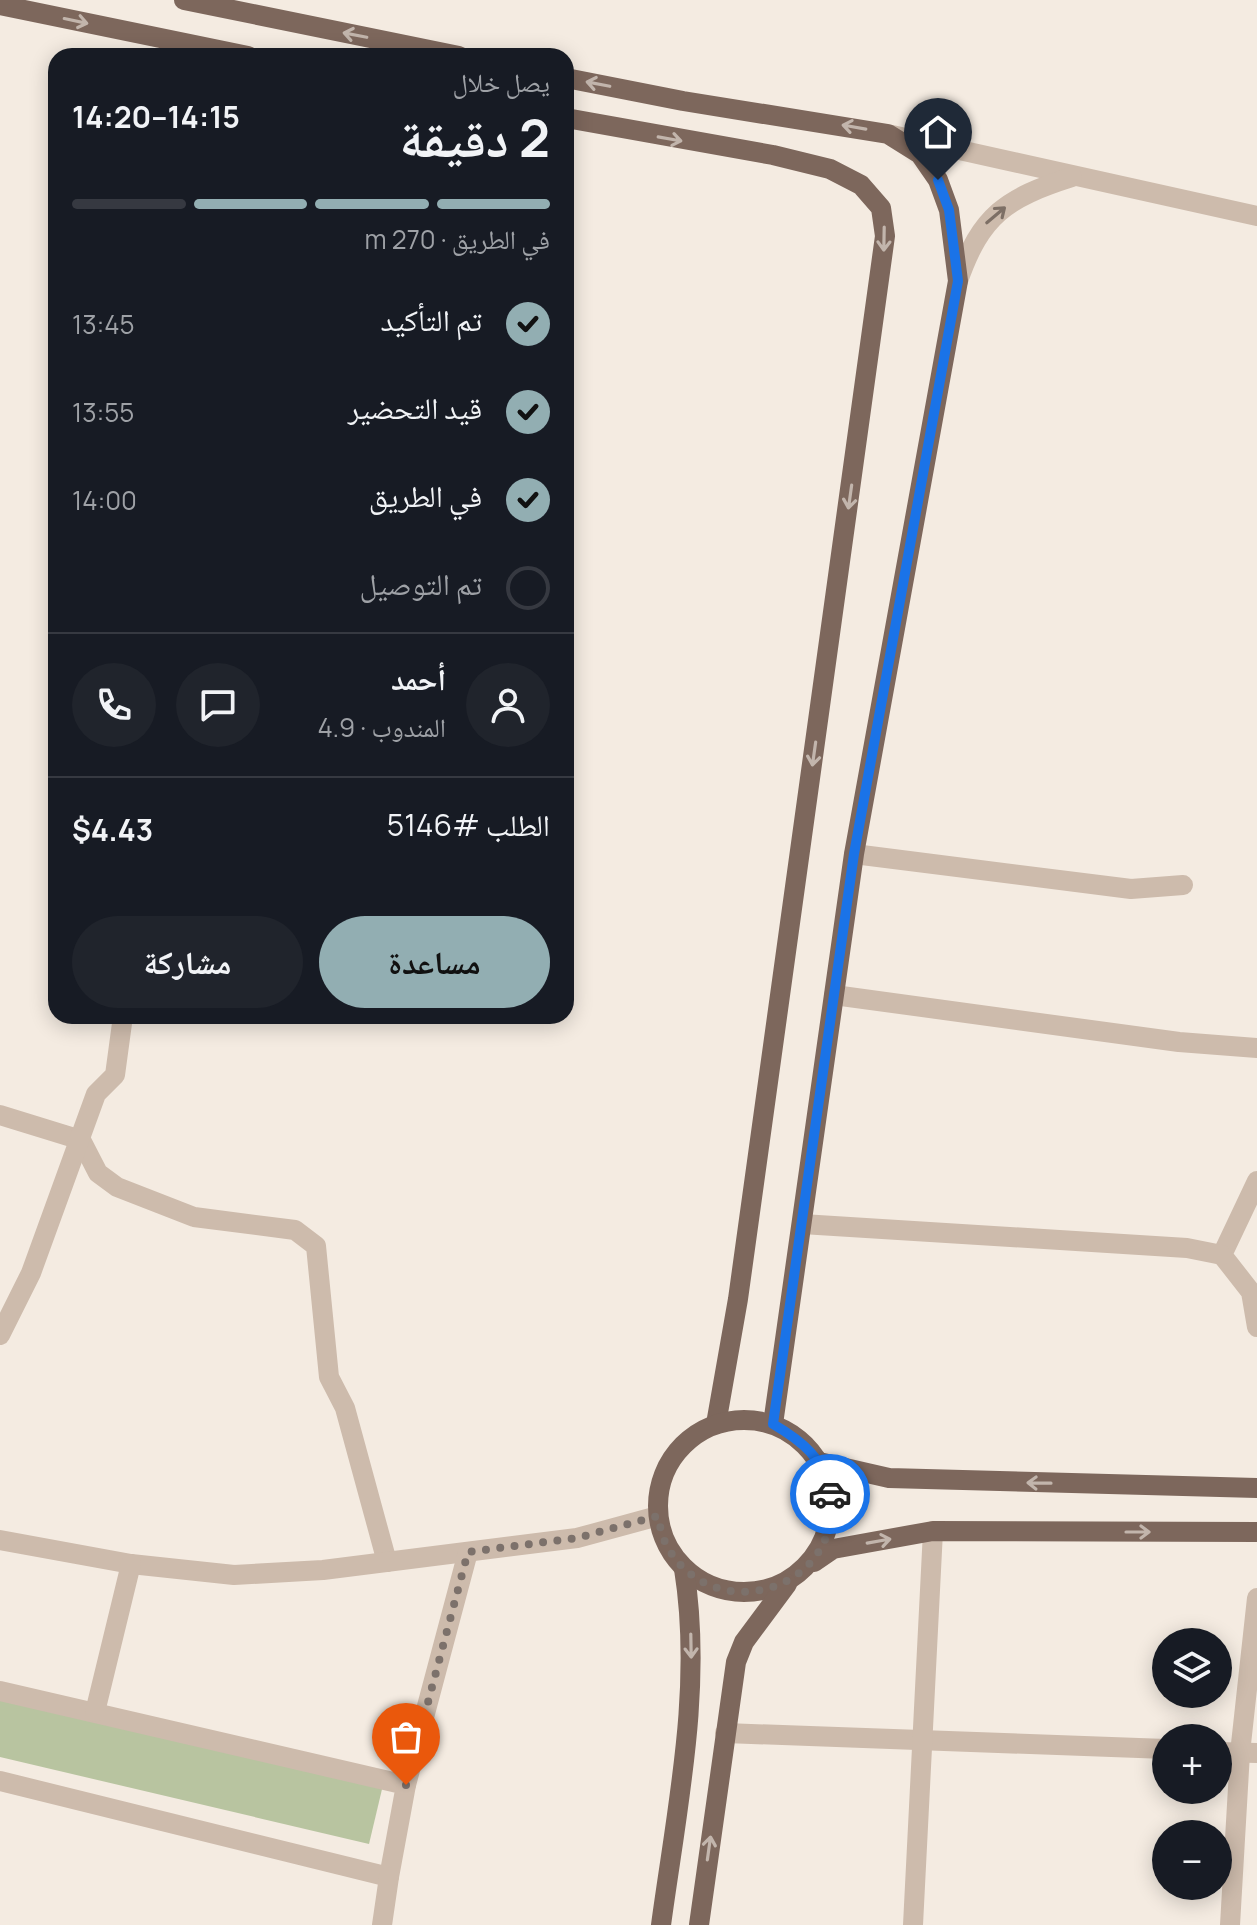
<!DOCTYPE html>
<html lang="ar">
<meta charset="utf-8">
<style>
body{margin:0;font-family:Manrope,"Noto Naskh Arabic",sans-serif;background:#20242c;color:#f1f3f6;direction:rtl;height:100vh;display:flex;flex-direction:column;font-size:30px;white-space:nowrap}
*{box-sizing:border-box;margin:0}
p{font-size:26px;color:#9ea1a6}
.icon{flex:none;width:44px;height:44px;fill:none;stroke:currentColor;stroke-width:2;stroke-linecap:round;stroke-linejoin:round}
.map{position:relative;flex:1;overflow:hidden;direction:ltr}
.details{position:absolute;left:48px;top:48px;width:526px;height:976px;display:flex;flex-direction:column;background:#171b24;border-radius:24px;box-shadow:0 4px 20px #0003;direction:rtl}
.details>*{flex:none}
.tools{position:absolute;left:1152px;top:1628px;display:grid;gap:16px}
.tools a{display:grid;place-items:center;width:80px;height:80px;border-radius:50%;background:#171b24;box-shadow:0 4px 20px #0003;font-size:40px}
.pin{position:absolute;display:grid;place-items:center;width:68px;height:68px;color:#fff;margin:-82px -34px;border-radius:50% 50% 50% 0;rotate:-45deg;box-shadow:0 0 8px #0007}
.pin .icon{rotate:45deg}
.courier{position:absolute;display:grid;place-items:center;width:80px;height:80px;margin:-40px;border:6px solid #1a73e8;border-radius:50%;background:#fff;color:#222;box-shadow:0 2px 10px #0007}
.head em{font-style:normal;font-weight:700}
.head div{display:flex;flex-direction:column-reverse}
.head{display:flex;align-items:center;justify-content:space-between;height:136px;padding:0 24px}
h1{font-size:52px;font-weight:700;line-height:60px}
.bar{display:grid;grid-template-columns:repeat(4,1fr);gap:12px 8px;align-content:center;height:96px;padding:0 24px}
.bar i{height:10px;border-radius:6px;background:#363941}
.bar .active{background:#92aeb2}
.bar p{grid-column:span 4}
.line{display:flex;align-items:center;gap:20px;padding:0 24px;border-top:2px solid #363941}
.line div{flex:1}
.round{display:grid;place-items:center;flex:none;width:84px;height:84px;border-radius:42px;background:#20242c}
ol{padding:0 24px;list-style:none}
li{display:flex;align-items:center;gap:24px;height:88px}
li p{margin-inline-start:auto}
li .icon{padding:8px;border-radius:50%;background:#92aeb2;color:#111;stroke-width:4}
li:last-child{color:#9ea1a6}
li i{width:44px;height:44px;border:4px solid #363941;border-radius:50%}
.action{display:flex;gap:16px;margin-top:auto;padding:16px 24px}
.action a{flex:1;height:92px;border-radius:48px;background:#92aeb2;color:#111;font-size:32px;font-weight:700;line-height:92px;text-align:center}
.action a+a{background:#20242c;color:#f1f3f6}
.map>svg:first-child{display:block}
.green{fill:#b8c4a0}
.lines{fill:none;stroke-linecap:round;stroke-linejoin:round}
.minor{stroke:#cdbbac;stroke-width:20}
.major{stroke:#7d675c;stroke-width:20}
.oneway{stroke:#c2b5ac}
.oneway2{stroke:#7d6f65}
.done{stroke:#7c716b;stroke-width:8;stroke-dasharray:0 14.4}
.route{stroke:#1a73e8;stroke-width:10}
</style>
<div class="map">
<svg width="1257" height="1925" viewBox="0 0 1257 1925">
<rect width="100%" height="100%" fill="#f4ebe1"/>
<!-- green -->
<polygon class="green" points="0,1695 383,1785 369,1844 0,1757"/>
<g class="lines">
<!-- minor -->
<g class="minor">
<polyline points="892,135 1257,216"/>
<path d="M958 281C981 215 1006 198 1072 177"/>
<polyline points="854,854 1131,889 1183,885"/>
<polyline points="834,995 1179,1042 1257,1048"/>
<polyline points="0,1115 81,1140 98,1173 117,1187 194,1217 295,1230 316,1246 329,1377 345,1408 387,1562"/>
<polyline points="1257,1181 1222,1255 1251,1292 1257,1327"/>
<polyline points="802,1224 1187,1248 1222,1255"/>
<polyline points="0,1335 31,1273 96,1094 115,1075 123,1016"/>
<polyline points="0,1540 131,1564 234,1575 323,1570 577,1538 658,1516"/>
<polyline points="0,1691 406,1785 389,1877 0,1781"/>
<polyline points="95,1712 131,1564"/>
<polyline points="725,1733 1166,1749"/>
<polyline points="1218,1752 1257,1753"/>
<polyline points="406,1785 468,1552"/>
<polyline points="382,1925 389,1877"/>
<polyline points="913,1925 933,1531"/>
<polyline points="1230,1925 1240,1753 1257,1598"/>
</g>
<!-- major -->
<g class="major">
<polyline points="184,0 459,56"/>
<polyline points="0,5 248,56"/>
<polyline points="566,78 683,101 888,134 920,154 938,180 949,210 958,281 854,854 773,1424"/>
<polyline points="566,118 773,155 830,169 861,185 881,208 885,236 738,1299 716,1424"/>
<circle cx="744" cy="1506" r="86"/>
<polyline points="819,1462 889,1478 1257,1488"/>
<polyline points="814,1562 833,1549 933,1531 1257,1532"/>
<path d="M661 1925C677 1807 703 1687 684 1569"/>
<polyline points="699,1925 736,1662 744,1642 787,1584"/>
</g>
</g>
<!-- one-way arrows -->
<defs><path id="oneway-shaft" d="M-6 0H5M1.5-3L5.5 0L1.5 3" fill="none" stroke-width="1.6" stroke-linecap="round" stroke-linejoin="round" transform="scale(2)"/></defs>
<g class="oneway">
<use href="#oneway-shaft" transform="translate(76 21) rotate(12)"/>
<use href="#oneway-shaft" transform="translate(355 35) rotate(-169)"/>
<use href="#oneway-shaft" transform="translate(598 84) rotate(-169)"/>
<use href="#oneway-shaft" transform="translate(854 127) rotate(-170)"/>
<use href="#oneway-shaft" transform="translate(670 139) rotate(10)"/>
<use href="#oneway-shaft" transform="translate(884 239) rotate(91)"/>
<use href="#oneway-shaft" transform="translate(850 497) rotate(98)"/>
<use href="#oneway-shaft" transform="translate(814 754) rotate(98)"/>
<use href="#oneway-shaft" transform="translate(1039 1483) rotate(-179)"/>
<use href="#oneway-shaft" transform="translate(1138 1532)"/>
<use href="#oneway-shaft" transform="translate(879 1541) rotate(-10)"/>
<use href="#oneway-shaft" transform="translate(691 1646) rotate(89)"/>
<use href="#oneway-shaft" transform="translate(709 1848) rotate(-82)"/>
</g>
<use class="oneway2" href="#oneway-shaft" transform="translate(996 215) rotate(-40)"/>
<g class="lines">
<!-- done -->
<path class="done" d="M406 1785 468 1552 577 1538 658 1516C660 1526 662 1537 667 1546 713 1630 844 1590 830 1494"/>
<!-- route -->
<path class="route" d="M830 1494C825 1459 802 1441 773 1424L854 854 958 281 949 210 938 180"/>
</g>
</svg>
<div class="tools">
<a><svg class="icon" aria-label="layers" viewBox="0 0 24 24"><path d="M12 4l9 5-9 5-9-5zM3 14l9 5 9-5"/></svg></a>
<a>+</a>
<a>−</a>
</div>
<div class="pin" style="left:406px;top:1785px;background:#ea580c"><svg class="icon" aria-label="bag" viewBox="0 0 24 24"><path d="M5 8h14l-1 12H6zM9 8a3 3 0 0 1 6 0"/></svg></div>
<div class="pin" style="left:938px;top:180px;background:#1f2937"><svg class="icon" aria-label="home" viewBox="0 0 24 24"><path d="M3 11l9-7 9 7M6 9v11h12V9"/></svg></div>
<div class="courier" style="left:830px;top:1494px"><svg class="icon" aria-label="car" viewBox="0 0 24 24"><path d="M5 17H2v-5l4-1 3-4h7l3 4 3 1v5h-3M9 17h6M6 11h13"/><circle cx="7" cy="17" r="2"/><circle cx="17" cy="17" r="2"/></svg></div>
<section class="details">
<div class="head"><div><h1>2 دقيقة</h1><p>يصل خلال</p></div><em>14:15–14:20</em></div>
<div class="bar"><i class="active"></i><i class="active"></i><i class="active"></i><i></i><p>في الطريق · 270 m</p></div>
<ol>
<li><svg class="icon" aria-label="check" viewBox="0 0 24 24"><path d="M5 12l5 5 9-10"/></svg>تم التأكيد<p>13:45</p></li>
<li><svg class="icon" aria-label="check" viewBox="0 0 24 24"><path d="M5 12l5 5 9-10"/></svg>قيد التحضير<p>13:55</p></li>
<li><svg class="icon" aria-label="check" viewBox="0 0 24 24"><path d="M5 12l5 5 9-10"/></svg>في الطريق<p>14:00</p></li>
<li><i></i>تم التوصيل</li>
</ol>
<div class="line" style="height:144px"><a class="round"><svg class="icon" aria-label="person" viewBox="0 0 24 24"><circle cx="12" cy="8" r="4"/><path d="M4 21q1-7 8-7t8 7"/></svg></a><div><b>أحمد</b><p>المندوب · 4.9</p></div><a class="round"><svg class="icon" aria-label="chat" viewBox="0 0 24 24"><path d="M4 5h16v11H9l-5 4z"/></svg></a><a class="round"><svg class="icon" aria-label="phone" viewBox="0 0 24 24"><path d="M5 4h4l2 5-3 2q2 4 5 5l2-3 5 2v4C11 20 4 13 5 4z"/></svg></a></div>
<div class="line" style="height:104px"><div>الطلب #5146</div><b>$4.43</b></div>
<div class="action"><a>مساعدة</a><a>مشاركة</a></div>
</section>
</div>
